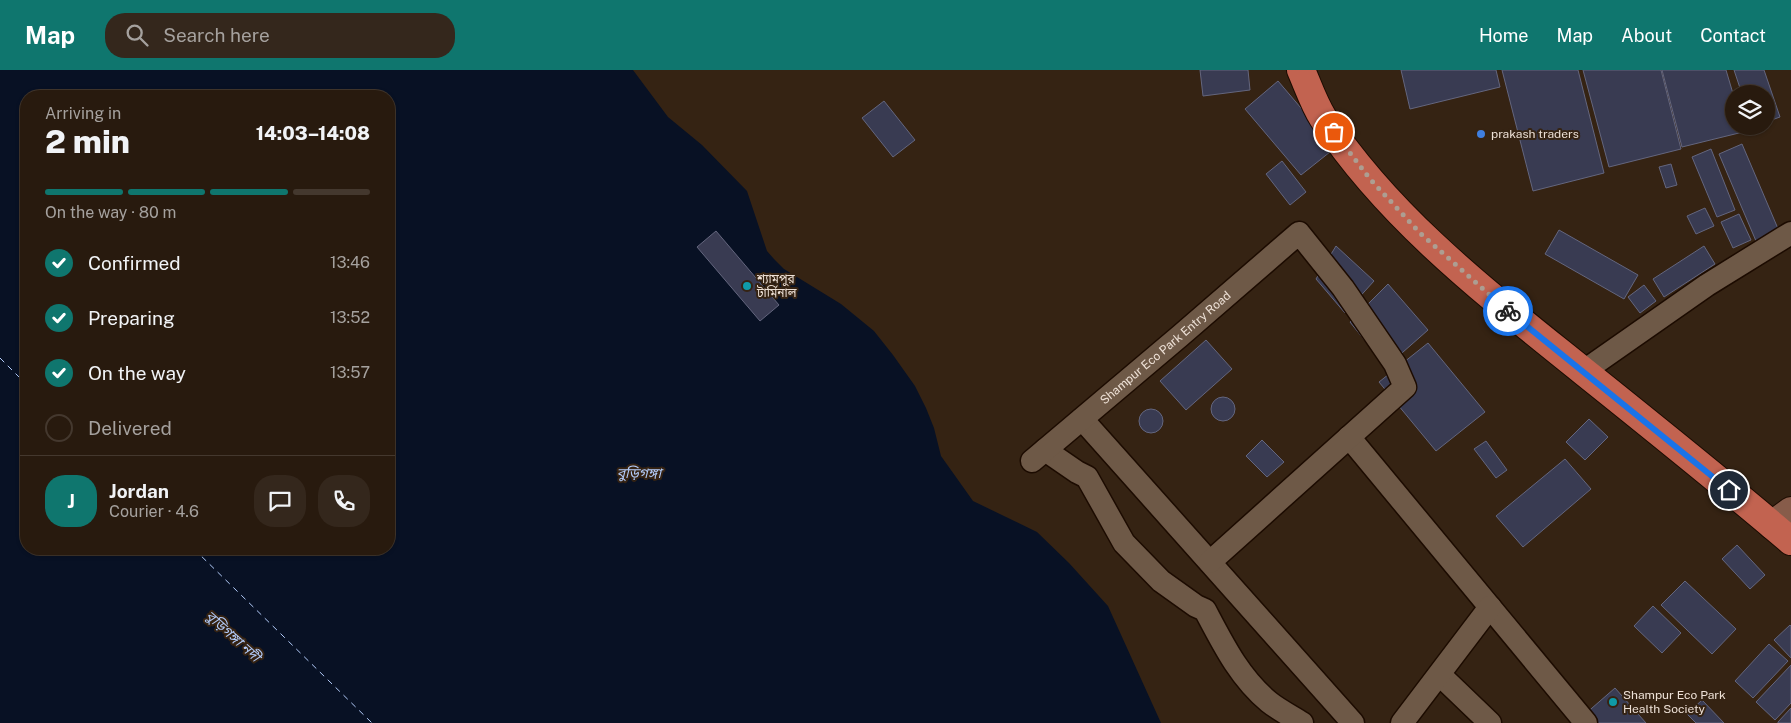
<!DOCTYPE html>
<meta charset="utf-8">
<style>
body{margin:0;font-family:"Public Sans","Noto Sans Bengali",sans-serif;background:#34271c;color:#f1f3f6;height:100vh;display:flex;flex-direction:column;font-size:19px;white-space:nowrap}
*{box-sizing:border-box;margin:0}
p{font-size:16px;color:#a5a19e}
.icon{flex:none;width:28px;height:28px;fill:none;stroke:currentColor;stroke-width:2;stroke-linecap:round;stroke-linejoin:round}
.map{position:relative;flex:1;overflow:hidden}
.side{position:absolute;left:20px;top:20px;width:375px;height:465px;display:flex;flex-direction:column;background:#281a0e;border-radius:20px;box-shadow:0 1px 4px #0004,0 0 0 1px #44382e}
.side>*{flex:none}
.tools{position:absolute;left:1725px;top:15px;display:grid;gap:10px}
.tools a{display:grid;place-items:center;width:50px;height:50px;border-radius:50%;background:#281a0e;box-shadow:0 1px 4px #0004,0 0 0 1px #44382e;font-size:25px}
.pin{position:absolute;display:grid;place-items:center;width:42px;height:42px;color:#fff;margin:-21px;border:2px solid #fff;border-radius:50%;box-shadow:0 1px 5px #0007}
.courier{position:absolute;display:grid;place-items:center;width:50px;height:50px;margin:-25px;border:4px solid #1a73e8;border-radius:50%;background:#fff;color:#222;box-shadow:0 1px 6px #0007}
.overview em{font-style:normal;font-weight:800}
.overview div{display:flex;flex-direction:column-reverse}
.overview{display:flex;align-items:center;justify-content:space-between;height:85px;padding:0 25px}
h1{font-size:32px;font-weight:800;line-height:38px}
.bar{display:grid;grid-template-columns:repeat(4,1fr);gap:8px 5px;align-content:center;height:60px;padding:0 25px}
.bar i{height:6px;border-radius:4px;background:#44382e}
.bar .selected{background:#0f766e}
.bar p{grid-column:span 4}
.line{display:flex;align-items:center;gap:12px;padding:0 25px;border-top:1px solid #44382e}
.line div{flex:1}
.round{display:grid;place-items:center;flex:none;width:52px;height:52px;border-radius:20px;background:#34271c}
ol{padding:0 25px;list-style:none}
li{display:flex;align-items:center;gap:15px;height:55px}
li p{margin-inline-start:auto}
li .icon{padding:5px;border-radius:50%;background:#0f766e;color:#fff;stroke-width:4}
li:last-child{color:#a5a19e}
li i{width:28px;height:28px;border:2px solid #44382e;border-radius:50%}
header{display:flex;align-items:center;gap:30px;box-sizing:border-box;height:70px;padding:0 25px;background:#0f766e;color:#fff}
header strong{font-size:24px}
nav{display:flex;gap:28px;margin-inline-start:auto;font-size:18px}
.search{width:350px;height:45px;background:#34271c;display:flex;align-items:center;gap:12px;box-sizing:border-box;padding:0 18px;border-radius:20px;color:#a5a19e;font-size:19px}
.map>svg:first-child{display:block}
.water{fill:#081124;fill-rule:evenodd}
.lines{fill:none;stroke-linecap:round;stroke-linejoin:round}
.ferry{stroke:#b2cbf9;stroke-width:1;stroke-dasharray:6 5;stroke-linecap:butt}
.building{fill:#393b52;stroke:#64667e}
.street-casing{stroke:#1c0b00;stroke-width:25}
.secondary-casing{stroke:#1c0b00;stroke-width:30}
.highway-casing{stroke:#1c0b00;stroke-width:30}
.street{stroke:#6e5947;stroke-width:22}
.secondary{stroke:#875c4a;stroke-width:28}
.highway{stroke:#c26350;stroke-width:28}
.done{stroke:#ad9e92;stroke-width:5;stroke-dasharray:0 9}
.route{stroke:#1a73e8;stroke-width:6}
.shop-dot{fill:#3f7fe0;stroke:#352313;stroke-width:2}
.culture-dot{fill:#0f9aa8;stroke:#352313;stroke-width:2}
.labels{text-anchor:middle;stroke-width:4;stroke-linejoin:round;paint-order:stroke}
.poi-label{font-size:12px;fill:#ede0d6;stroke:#352313;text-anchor:start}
.street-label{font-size:12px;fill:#ede0d6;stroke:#352313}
.water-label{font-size:14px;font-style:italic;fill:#b2cbf9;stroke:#352313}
</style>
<header>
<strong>Map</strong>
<div class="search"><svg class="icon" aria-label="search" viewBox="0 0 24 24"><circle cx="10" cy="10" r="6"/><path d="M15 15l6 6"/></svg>Search here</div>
<nav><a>Home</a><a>Map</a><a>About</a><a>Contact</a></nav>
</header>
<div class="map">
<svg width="1791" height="653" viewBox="0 0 1791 653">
<rect width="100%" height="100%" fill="#352313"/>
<!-- water -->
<path class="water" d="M0 0H633L668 47 702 75 747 121 767 181 774 189 784 199 841 234 874 261 893 285 915 316 926 338 934 358 941 386 973 431 1037 462 1069 493 1108 536 1161 653H0ZM26 26H389V479H26Z"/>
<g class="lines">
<!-- ferry -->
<g class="ferry">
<polyline points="0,288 26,314"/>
<polyline points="194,479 372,653"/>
</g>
</g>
<!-- building -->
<g class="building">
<polygon points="1200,0 1248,0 1250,20 1203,26"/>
<polygon points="1401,0 1496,0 1500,17 1410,39"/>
<polygon points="1502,0 1578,0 1604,103 1533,121"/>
<polygon points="1583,0 1661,0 1681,79 1609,97"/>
<polygon points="1662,0 1726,0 1734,27 1734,56 1742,56 1743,62 1682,77"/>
<polygon points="1734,0 1764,0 1780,47 1766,52 1766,24 1742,24"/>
<polygon points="1278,11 1335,78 1301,105 1245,39"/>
<polygon points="884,31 915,70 893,87 862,48"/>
<polygon points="1742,74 1779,161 1756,171 1719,84"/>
<polygon points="1711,79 1735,140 1717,147 1692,87"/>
<polygon points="1282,91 1306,122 1290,135 1266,104"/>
<polygon points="1671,94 1677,115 1666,118 1659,97"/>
<polygon points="1705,138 1714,156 1696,164 1687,146"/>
<polygon points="1739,144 1751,170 1733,178 1721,152"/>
<polygon points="1559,160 1638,205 1624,229 1545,184"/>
<polygon points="716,161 779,235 760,251 697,177"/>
<polygon points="1336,176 1374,211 1345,243 1316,209"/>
<polygon points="1704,176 1715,194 1664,227 1653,209"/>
<polygon points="1388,214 1428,260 1386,297 1350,252"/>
<polygon points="1644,215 1656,231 1640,243 1628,227"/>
<polygon points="1206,270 1232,299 1186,340 1160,311"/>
<polygon points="1428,273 1485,342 1436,381 1379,312"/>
<circle cx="1223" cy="339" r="12"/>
<circle cx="1151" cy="351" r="12"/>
<polygon points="1589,349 1608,367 1585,390 1566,372"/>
<polygon points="1262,370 1284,392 1267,407 1246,386"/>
<polygon points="1486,371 1507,400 1496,408 1474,379"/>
<polygon points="1565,389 1591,419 1523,477 1496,446"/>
<polygon points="1737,475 1765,505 1750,519 1722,489"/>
<polygon points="1685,511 1736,559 1712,584 1661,535"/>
<polygon points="1653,536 1681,563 1662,583 1634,556"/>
<polygon points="1790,555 1791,556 1791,588 1774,570"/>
<polygon points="1769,574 1788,591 1753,628 1735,611"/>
<polygon points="1791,595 1791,633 1775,650 1756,632"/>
<polygon points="1615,618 1646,653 1592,653 1584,645"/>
<polygon points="1702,630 1724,653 1696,653 1687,644"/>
<polygon points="1791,638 1791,653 1778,653 1778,652"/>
</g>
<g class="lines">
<defs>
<g id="street">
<polyline points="1584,301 1707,215 1791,163"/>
<polyline points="1082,349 1353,653"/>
<polyline points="1349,367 1586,653"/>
<path d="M1045 380 1077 402 1087 407 1124 473 1161 511 1196 536 1205 540C1223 574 1239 607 1269 632 1279 640 1291 646 1302 653"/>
<path id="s1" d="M1032 391 1180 266 1299 163 1343 218 1395 294 1405 317 1210 492"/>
<polyline points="1440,605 1490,653"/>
<polyline points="1402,653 1490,537"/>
</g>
<polyline id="secondary" points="1772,455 1791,441"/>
<path id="highway" d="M1301 0C1308 16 1314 34 1323 48 1390 150 1490 226 1583 301 1653 357 1723 413 1791 471"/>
</defs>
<!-- street casing -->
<use href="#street" class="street-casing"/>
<!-- secondary casing -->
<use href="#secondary" class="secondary-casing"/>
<!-- highway casing -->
<use href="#highway" class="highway-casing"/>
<!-- street -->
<use href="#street" class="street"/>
<!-- secondary -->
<use href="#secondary" class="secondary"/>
<!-- highway -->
<use href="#highway" class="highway"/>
</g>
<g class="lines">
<!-- done -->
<polyline class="done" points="1334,62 1370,109 1420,163 1508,241"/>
<!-- route -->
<polyline class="route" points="1508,241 1729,420"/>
</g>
<!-- markers -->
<circle class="shop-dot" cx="1481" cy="64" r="5"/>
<g class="culture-dot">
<circle cx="747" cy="216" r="5"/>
<circle cx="1613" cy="632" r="5"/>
</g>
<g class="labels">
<!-- poi labels -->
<g class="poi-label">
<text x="1491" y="68">prakash traders</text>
<text x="757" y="213">শ্যামপুর<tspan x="757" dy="14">টার্মিনাল</tspan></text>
<text x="1623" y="629">Shampur Eco Park<tspan x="1623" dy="14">Health Society</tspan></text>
</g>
<!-- street labels -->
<g class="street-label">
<text dy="4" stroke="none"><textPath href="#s1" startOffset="175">Shampur Eco Park Entry Road</textPath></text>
</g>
<!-- water labels -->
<g class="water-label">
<text x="639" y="408">বুড়িগঙ্গা</text>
<text transform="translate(233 566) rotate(42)" y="5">বুড়িগঙ্গা নদী</text>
</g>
</g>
</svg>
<div class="tools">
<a><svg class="icon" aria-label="layers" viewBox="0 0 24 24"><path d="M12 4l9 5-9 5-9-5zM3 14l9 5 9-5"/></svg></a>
</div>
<div class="pin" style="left:1334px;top:62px;background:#ea580c"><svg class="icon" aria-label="bag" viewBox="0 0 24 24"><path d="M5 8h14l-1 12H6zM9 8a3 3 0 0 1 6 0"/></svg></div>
<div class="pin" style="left:1729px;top:420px;background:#1f2937"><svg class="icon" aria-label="home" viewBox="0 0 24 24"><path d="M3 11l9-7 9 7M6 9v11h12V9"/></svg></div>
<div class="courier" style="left:1508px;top:241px"><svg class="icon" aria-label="bike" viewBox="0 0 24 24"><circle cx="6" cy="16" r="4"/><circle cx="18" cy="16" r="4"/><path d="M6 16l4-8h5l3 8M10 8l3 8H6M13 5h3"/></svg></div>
<section class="side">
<div class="overview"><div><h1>2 min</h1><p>Arriving in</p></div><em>14:03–14:08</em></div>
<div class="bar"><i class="selected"></i><i class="selected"></i><i class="selected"></i><i></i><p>On the way · 80 m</p></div>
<ol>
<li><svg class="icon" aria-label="check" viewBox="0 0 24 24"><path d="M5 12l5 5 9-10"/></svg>Confirmed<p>13:46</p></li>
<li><svg class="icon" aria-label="check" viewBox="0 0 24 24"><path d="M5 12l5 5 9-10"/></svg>Preparing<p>13:52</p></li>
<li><svg class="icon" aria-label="check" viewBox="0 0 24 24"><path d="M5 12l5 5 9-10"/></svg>On the way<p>13:57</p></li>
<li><i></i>Delivered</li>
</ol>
<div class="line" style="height:90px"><b class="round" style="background:#0f766e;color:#fff">J</b><div><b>Jordan</b><p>Courier · 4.6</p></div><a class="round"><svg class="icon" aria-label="chat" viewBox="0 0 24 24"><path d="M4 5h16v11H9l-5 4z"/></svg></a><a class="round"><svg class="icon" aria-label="phone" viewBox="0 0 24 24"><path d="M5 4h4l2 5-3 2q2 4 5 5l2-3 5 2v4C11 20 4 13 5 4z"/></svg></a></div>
</section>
</div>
